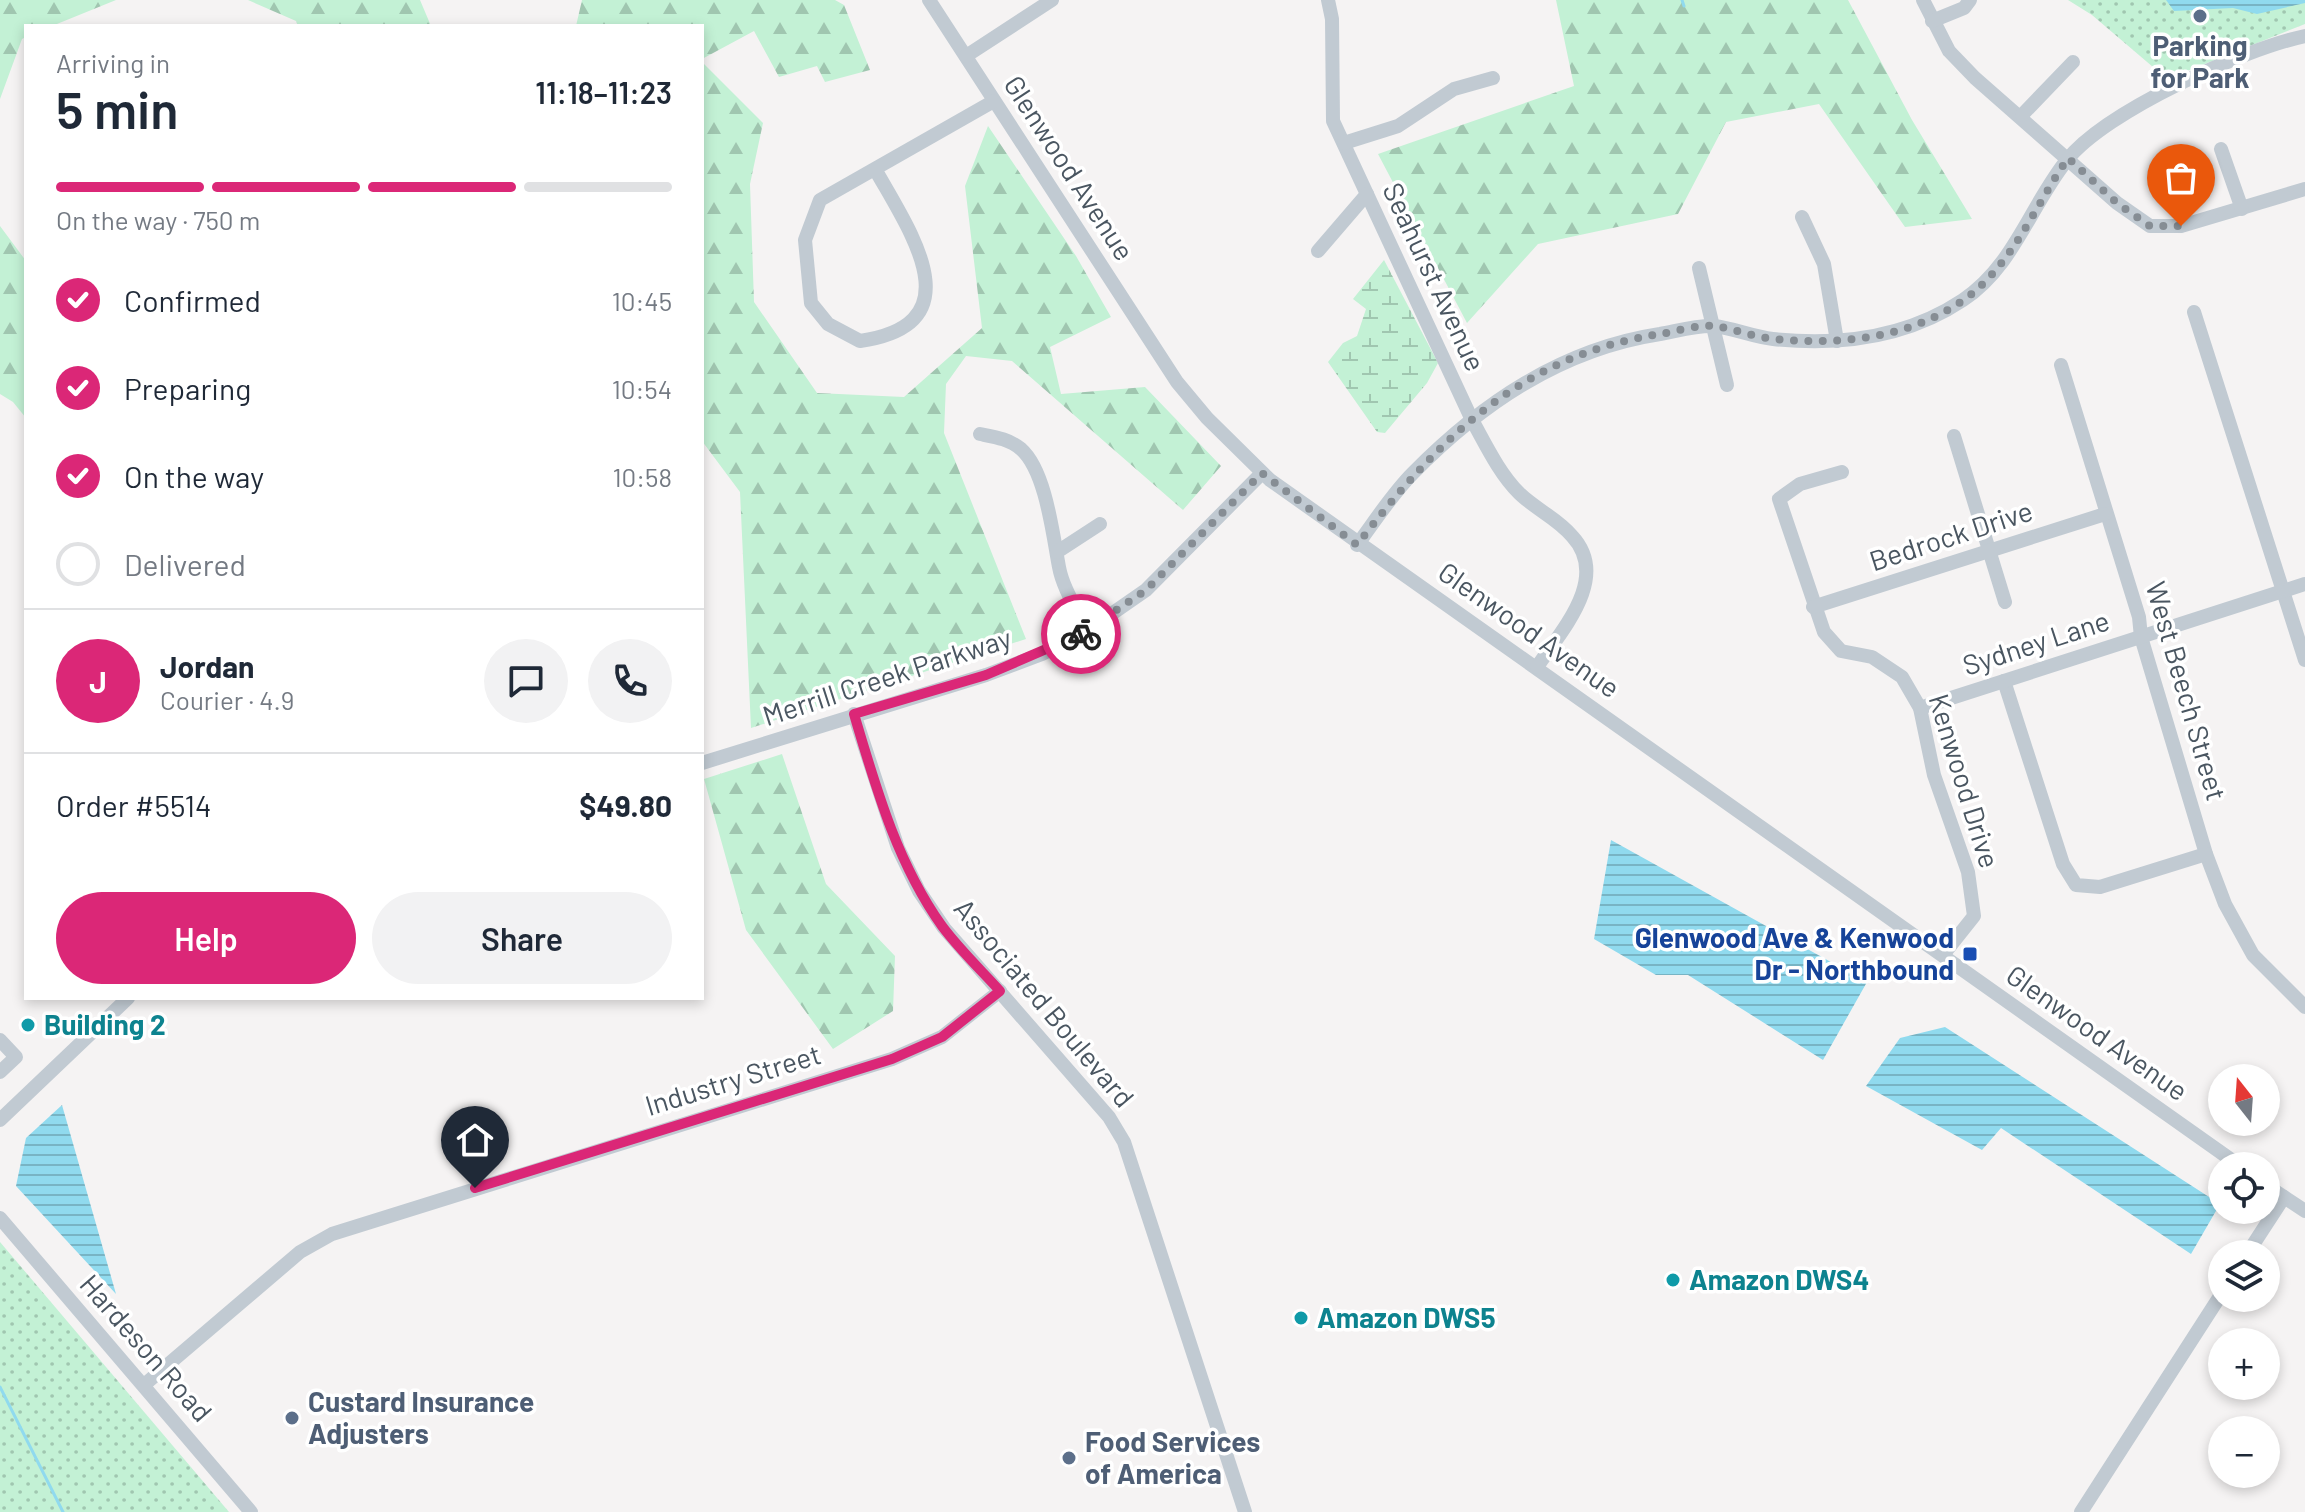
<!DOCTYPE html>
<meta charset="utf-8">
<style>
body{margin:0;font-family:Barlow,sans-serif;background:#f2f2f3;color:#1f2937;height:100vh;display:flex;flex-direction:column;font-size:30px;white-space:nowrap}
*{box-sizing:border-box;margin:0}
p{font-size:26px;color:#747a83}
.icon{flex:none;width:44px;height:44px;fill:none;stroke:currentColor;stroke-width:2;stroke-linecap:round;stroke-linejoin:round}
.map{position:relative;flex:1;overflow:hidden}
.panel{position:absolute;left:24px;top:24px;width:680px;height:976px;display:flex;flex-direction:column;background:#fff;border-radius:0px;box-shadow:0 4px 12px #0003}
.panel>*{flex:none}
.needle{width:52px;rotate:343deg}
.buttons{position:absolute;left:2208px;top:1064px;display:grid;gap:16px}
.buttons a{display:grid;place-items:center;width:72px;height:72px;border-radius:50%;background:#fff;box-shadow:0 4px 12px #0003;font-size:40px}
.pin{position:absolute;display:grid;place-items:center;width:68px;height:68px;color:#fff;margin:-82px -34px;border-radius:50% 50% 50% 0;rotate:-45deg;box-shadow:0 0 8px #0007}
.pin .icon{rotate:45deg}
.courier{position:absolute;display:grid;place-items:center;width:80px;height:80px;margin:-40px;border:6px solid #db2777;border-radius:50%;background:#fff;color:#222;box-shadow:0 2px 10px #0007}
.overview em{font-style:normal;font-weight:600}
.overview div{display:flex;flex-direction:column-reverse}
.overview{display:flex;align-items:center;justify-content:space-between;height:136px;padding:0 32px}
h1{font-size:52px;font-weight:600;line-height:60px}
.bar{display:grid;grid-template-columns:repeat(4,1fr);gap:12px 8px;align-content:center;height:96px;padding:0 32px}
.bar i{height:10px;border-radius:6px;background:#e0e1e3}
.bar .selected{background:#db2777}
.bar p{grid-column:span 4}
.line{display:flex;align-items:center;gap:20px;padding:0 32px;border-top:2px solid #e0e1e3}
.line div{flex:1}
.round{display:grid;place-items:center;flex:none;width:84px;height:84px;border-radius:42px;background:#f2f2f3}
ol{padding:0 32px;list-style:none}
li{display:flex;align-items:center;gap:24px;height:88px}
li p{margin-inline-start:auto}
li .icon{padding:8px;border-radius:50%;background:#db2777;color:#fff;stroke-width:4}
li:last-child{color:#747a83}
li i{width:44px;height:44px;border:4px solid #e0e1e3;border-radius:50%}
.primary-button{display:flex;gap:16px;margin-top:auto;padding:16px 32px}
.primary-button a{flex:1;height:92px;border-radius:48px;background:#db2777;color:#fff;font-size:32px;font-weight:600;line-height:92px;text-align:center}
.primary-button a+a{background:#f2f2f3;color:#1f2937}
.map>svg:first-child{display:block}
.forest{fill:url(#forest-firs)}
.wetland{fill:url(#wetland-marsh)}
.park{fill:url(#park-dots)}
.water{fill:url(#water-rules)}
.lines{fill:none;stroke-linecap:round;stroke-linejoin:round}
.stream{stroke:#90daee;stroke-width:3}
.minor{stroke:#c1cad2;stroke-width:14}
.done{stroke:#868d94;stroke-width:8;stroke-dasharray:0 14.4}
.route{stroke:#db2777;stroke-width:10}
.service-dot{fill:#5c6f8a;stroke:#fff;stroke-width:3}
.transit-dot{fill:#1a4fb4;stroke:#fff;stroke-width:3}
.culture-dot{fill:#0f9aa8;stroke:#fff;stroke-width:3}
.labels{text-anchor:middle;stroke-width:7;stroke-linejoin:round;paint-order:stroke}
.service-label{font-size:28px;font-weight:bold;fill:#4e5e75;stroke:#fff;text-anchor:start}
.street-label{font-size:28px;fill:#4a5661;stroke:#fff}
.transit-label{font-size:28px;font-weight:bold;fill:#164399;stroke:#fff;text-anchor:end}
.culture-label{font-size:28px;font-weight:bold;fill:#0d838f;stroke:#fff;text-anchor:start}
</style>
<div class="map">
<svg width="2305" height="1512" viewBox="0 0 2305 1512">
<defs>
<pattern id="forest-firs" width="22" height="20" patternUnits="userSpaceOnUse" patternTransform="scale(2)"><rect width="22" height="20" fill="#c3f1d5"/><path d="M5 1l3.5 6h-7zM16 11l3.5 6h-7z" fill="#a0c6b0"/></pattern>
<pattern id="wetland-marsh" width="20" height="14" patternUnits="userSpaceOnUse" patternTransform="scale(2)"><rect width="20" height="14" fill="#c3f1d5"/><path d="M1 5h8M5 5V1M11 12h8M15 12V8" fill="none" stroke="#a0c6b0"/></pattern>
<pattern id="park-dots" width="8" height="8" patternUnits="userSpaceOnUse" patternTransform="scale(2)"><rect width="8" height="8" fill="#c3f1d5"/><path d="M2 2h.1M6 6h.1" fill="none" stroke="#a0c6b0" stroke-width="1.8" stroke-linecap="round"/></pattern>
<pattern id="water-rules" width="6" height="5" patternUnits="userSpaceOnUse" patternTransform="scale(2)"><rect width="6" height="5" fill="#90daee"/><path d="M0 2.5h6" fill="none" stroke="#78b4c4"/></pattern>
</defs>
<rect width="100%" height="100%" fill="#f5f3f3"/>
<!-- forest -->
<g class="forest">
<polygon points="0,0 116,0 52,26 26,26 26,37 22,39 0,99"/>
<polygon points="248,0 420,0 431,26 298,26 296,21"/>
<polygon points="582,0 835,0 844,5 870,70 825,82 817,66 779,77 754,31 702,59 702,26 576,26"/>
<polygon points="1556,0 1848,0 1912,120 1972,219 1905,227 1819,104 1726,122 1678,214 1538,244 1467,323 1378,154 1574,86"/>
<polygon points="702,62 763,123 750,184 754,302 817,393 904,397 982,328 965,186 988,126 1076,256 1111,317 1050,347 1061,394 1145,387 1221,466 1183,510 1012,361 966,356 946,384 944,433 1026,639 751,728 740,492 702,441"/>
<polygon points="0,226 26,261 26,418 13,402 0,394"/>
<polygon points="782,754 826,884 895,956 893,1011 833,1049 746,930 704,779"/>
</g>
<!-- wetland -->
<polygon class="wetland" points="1384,260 1438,363 1427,383 1385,433 1377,432 1328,362 1343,343 1357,336 1366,309 1353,299"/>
<!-- park -->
<g class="park">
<polygon points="2068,0 2305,0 2305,24 2167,79 2092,15"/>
<polygon points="0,1242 229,1512 0,1512"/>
</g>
<!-- water -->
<g class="water">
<polygon points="2166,0 2305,0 2305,3 2257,14 2233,8 2174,11"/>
<polygon points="1611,840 1867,982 1823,1060 1688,975 1656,975 1594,939"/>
<polygon points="1945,1027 2220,1204 2191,1254 2001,1128 1982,1150 1866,1086 1900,1038"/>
<polygon points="62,1105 116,1294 16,1186 26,1138"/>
</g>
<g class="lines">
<!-- stream -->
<g class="stream">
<polyline points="1682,0 1684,6"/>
<polyline points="0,1387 63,1512"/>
</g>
<!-- minor -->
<g class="minor">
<polyline points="929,0 1177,382 1207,418 1270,480 2240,1166"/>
<path d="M1328 0 1332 19 1333 121 1472 420C1486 445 1499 473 1519 493 1535 509 1557 518 1572 536 1611 578 1561 631 1537 667"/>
<polyline points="1923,0 1949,51 1975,78 2117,203 2150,226 2181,226 2305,189"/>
<polyline points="1932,21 1964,8 1970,0"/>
<polyline points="966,56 1052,0"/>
<polyline points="2022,115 2073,62"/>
<polyline points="1344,143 1398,126 1454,89 1493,78"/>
<polyline points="2221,149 2242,209"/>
<path d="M875 169C909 230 977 324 860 341L828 324 811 303 805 240 820 200 994 101"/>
<polyline points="1802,217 1824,264 1837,341"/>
<polyline points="1318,251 1367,194"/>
<polyline points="1699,268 1727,385"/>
<polyline points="2194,312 2305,660"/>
<polyline points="2061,365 2139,617 2141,637 2206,854 2225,904 2253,955 2305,1007"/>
<path d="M980 434C995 437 1009 439 1021 449 1046 471 1053 536 1059 567 1063 589 1078 611 1087 631"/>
<polyline points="1954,436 2005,602"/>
<polyline points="1842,472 1800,484 1779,499 1824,632 1841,651 1872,657 1902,677 1920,708 1934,775 1968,872 1974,916 1943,955"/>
<path d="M1357 545C1375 521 1392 494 1413 473 1482 403 1562 349 1660 334 1677 331 1697 325 1714 326 1733 328 1753 337 1773 339 1840 346 1906 338 1963 300 2014 266 2030 206 2067 160 2106 111 2244 49 2305 36"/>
<polyline points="1057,552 1100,524"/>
<polyline points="1813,607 2105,514"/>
<polyline points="2004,681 2063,864 2076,885 2100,887 2206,854"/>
<polyline points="1920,708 2305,584"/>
<polyline points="854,714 898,848 919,891 944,928 1109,1117 1124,1142 1245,1512"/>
<polyline points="702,763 986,675 1042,654 1087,631 1146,590 1262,473"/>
<polyline points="0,1040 16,1057 0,1072"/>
<polyline points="0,1120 128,998"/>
<polyline points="2266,1185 2305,1211"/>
<polyline points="0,1218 251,1512"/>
<polyline points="2247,1254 2284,1197"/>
<polyline points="144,1385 300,1252 332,1234 892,1059 942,1037 1000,991"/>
<polyline points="2081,1512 2222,1293"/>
</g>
</g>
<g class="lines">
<!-- done -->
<path class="done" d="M1081 634 1146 590 1262 473 1357 545C1438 439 1523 354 1661 334 1678 331 1698 324 1715 326 1735 329 1754 337 1774 339 1840 345 1909 339 1965 299 2013 264 2035 206 2068 158L2117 203 2150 226H2181"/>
<!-- route -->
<path class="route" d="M475 1188 892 1059 942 1037 1000 991C981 970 959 949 942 926 897 863 876 788 854 714L986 675 1081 634"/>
</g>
<!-- markers -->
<g class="service-dot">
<circle cx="2200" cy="16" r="8"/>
<circle cx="292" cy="1418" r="8"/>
<circle cx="1069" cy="1458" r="8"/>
</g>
<rect class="transit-dot" x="1962" y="946" width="16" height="16" rx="4"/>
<g class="culture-dot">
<circle cx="28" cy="1025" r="8"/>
<circle cx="1673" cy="1280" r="8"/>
<circle cx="1301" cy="1318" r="8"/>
</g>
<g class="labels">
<!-- service labels -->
<g class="service-label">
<text x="2200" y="56" text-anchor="middle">Parking<tspan x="2200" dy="32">for Park</tspan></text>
<text x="308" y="1412">Custard Insurance<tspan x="308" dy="32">Adjusters</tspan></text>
<text x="1085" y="1452">Food Services<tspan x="1085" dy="32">of America</tspan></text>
</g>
<!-- street labels -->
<g class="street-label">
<text transform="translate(1069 168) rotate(57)" y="10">Glenwood Avenue</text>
<text transform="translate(1434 277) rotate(65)" y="10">Seahurst Avenue</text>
<text transform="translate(1951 536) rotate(-18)" y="10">Bedrock Drive</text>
<text transform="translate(1529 630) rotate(35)" y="10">Glenwood Avenue</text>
<text transform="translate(2036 643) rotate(-18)" y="10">Sydney Lane</text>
<text transform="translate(887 677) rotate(-18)" y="10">Merrill Creek Parkway</text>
<text transform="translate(2186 691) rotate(74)" y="10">West Beech Street</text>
<text transform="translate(1964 781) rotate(73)" y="10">Kenwood Drive</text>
<text transform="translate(1044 1003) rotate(50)" y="10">Associated Boulevard</text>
<text transform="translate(2097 1033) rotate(35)" y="10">Glenwood Avenue</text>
<text transform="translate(733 1080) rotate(-17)" y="10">Industry Street</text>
<text transform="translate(146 1348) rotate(49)" y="10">Hardeson Road</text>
</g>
<!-- transit labels -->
<g class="transit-label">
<text x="1954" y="948">Glenwood Ave &amp; Kenwood<tspan x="1954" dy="32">Dr - Northbound</tspan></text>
</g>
<!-- culture labels -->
<g class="culture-label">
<text x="44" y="1035">Building 2</text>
<text x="1689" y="1290">Amazon DWS4</text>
<text x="1317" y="1328">Amazon DWS5</text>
</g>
</g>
</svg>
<div class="buttons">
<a><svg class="needle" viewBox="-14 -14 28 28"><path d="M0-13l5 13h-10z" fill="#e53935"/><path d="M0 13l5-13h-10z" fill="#747a83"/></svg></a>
<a><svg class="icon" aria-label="locate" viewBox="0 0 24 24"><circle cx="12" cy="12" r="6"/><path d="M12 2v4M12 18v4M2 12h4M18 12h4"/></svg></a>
<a><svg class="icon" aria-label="layers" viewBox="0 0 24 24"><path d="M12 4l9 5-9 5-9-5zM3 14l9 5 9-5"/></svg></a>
<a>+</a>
<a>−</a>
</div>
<div class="pin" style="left:2181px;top:226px;background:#ea580c"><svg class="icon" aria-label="bag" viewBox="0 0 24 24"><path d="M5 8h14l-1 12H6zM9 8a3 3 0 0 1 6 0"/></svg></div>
<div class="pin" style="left:475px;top:1188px;background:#1f2937"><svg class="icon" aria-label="home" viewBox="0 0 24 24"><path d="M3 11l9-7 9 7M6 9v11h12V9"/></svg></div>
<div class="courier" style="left:1081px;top:634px"><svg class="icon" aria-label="bike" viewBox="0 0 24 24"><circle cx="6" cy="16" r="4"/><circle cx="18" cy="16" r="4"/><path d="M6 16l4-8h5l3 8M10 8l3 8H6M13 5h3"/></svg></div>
<section class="panel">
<div class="overview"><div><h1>5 min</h1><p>Arriving in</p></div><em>11:18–11:23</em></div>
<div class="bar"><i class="selected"></i><i class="selected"></i><i class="selected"></i><i></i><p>On the way · 750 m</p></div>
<ol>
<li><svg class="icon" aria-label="check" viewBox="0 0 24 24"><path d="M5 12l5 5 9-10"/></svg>Confirmed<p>10:45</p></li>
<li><svg class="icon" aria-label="check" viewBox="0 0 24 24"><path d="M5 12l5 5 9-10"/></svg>Preparing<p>10:54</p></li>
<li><svg class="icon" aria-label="check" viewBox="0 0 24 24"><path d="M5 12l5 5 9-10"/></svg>On the way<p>10:58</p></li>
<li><i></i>Delivered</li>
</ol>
<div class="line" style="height:144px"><b class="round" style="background:#db2777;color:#fff">J</b><div><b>Jordan</b><p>Courier · 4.9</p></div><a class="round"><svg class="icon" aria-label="chat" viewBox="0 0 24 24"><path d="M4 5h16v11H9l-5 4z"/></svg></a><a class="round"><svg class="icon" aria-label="phone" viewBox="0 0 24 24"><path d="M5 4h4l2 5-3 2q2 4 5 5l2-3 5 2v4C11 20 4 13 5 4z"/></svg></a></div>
<div class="line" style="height:104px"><div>Order #5514</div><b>$49.80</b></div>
<div class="primary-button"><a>Help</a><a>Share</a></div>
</section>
</div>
